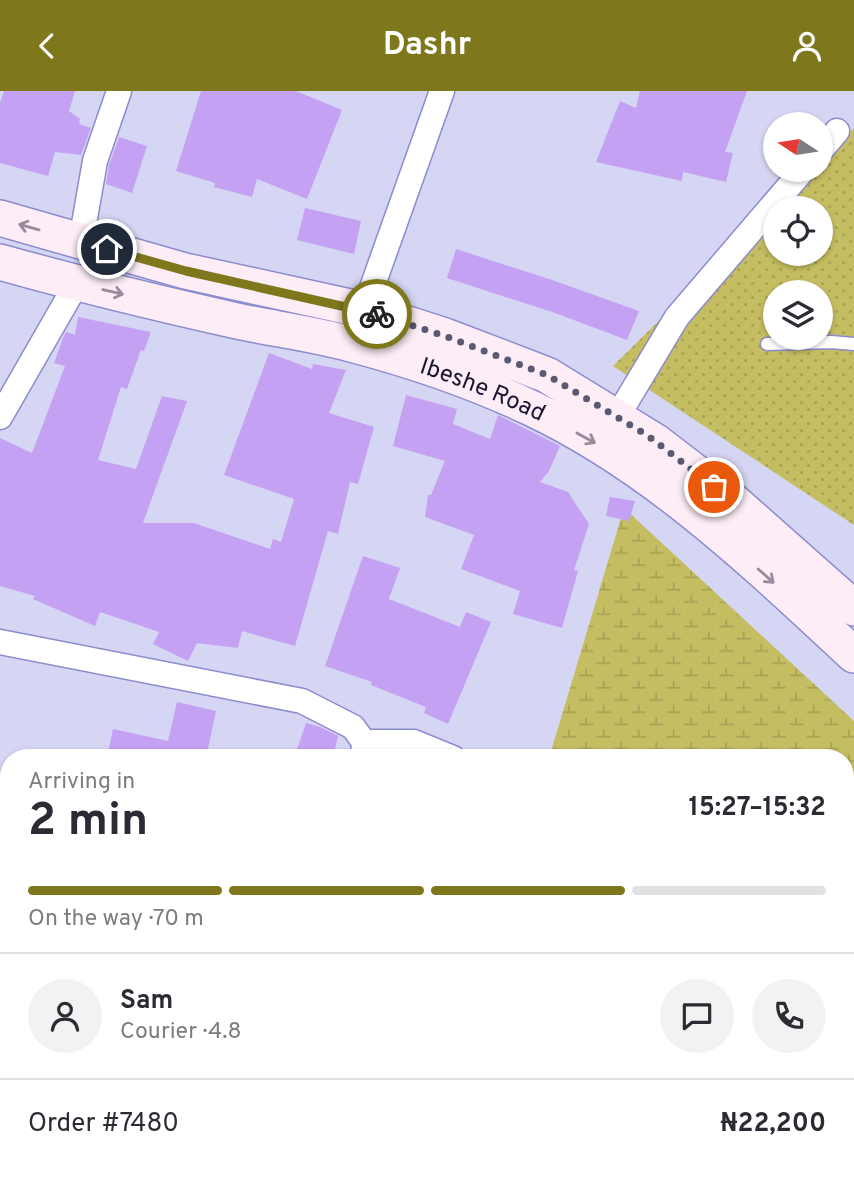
<!DOCTYPE html>
<meta charset="utf-8">
<style>
body{margin:0;font-family:Overpass,sans-serif;background:#f2f2f3;color:#2b2b33;height:100vh;display:flex;flex-direction:column;font-size:26px;white-space:nowrap}
*{box-sizing:border-box;margin:0}
p{font-size:23px;color:#7c7c81}
.icon{flex:none;width:38px;height:38px;fill:none;stroke:currentColor;stroke-width:2;stroke-linecap:round;stroke-linejoin:round}
.map{position:relative;flex:1;overflow:hidden}
.drawer{position:absolute;left:0px;top:658px;width:854px;height:436px;display:flex;flex-direction:column;background:#fff;border-radius:28px 28px 0 0;box-shadow:0 2px 5px #0004}
.drawer>*{flex:none}
.needle{width:46px;rotate:282deg}
.tools{position:absolute;left:763px;top:21px;display:grid;gap:14px}
.tools a{display:grid;place-items:center;width:70px;height:70px;border-radius:50%;background:#fff;box-shadow:0 2px 5px #0004;font-size:35px}
.pin{position:absolute;display:grid;place-items:center;width:60px;height:60px;color:#fff;margin:-30px;border:4px solid #fff;border-radius:50%;box-shadow:0 2px 7px #0007}
.courier{position:absolute;display:grid;place-items:center;width:70px;height:70px;margin:-35px;border:5px solid #7f771c;border-radius:50%;background:#fff;color:#222;box-shadow:0 2px 9px #0007}
.headline em{font-style:normal;font-weight:700}
.headline div{display:flex;flex-direction:column-reverse}
.headline{display:flex;align-items:center;justify-content:space-between;height:119px;padding:0 28px}
h1{font-size:46px;font-weight:700;line-height:52px}
.bar{display:grid;grid-template-columns:repeat(4,1fr);gap:10px 7px;align-content:center;height:84px;padding:0 28px}
.bar i{height:9px;border-radius:5px;background:#e1e1e2}
.bar .on{background:#7f771c}
.bar p{grid-column:span 4}
.line{display:flex;align-items:center;gap:18px;padding:0 28px;border-top:2px solid #e1e1e2}
.line div{flex:1}
.round{display:grid;place-items:center;flex:none;width:74px;height:74px;border-radius:37px;background:#f2f2f3}
header{display:flex;justify-content:space-between;align-items:center;height:91px;padding:0 28px;background:#7f771c;color:#fff;font-size:32px;font-weight:700}
.map>svg:first-child{display:block}
.grass{fill:url(#grass-dots);fill-rule:evenodd}
.wetland{fill:url(#wetland-marsh)}
.building{fill:#c5a1f3}
.lines{fill:none;stroke-linecap:round;stroke-linejoin:round}
.lane-casing{stroke:#8c8bcf;stroke-width:15}
.street-casing{stroke:#8c8bcf;stroke-width:27}
.secondary-casing{stroke:#8c8bcf;stroke-width:38}
.lane{stroke:#fff;stroke-width:12}
.street{stroke:#fff;stroke-width:24}
.secondary{stroke:#fdedf6;stroke-width:35}
.oneway{stroke:#968c9d}
.done{stroke:#5a5974;stroke-width:7;stroke-dasharray:0 12.6}
.route{stroke:#7f771c;stroke-width:9}
.labels{text-anchor:middle;stroke-width:6;stroke-linejoin:round;paint-order:stroke}
.street-label{font-size:24px;fill:#181630;stroke:#f9f9f9}
</style>
<header><svg class="icon" aria-label="back" viewBox="0 0 24 24"><path d="M15 5l-7 7 7 7"/></svg>Dashr<svg class="icon" aria-label="person" viewBox="0 0 24 24"><circle cx="12" cy="8" r="4"/><path d="M4 21q1-7 8-7t8 7"/></svg></header>
<div class="map">
<svg width="854" height="1093" viewBox="0 0 854 1093">
<defs>
<pattern id="grass-dots" width="8" height="8" patternUnits="userSpaceOnUse" patternTransform="scale(1.75)"><rect width="8" height="8" fill="#c5bd62"/><path d="M2 2h.1M6 6h.1" fill="none" stroke="#a8a255" stroke-width="1.8" stroke-linecap="round"/></pattern>
<pattern id="wetland-marsh" width="20" height="14" patternUnits="userSpaceOnUse" patternTransform="scale(1.75)"><rect width="20" height="14" fill="#c5bd62"/><path d="M1 5h8M5 5V1M11 12h8M15 12V8" fill="none" stroke="#a8a255"/></pattern>
</defs>
<rect width="100%" height="100%" fill="#d5d6f3"/>
<!-- grass -->
<path class="grass" d="M854 37V434L613 275 812 79H821V70ZM775 117H821V163H775ZM775 201H821V247H775Z"/>
<!-- wetland -->
<g class="wetland">
<polygon points="624,417 854,630 854,807 845,840 845,667 549,667"/>
<polygon points="396,1085 731,1085 723,1093 387,1093"/>
</g>
<!-- building -->
<g class="building">
<polygon points="4,0 75,0 69,20 80,28 79,33 91,37 81,64 55,61 48,85 0,72 0,12"/>
<polygon points="201,0 296,0 342,19 307,108 257,88 252,106 214,96 215,92 176,80"/>
<polygon points="640,0 747,0 725,61 733,62 726,91 683,81 682,90 596,71 620,10 636,17"/>
<polygon points="119,46 147,55 132,102 106,93 109,74"/>
<polygon points="305,117 361,130 354,163 297,149"/>
<polygon points="456,158 555,190 639,220 627,249 555,222 447,187"/>
<polygon points="78,226 151,241 144,260 141,259 127,298 121,296 98,369 136,378 162,305 187,310 143,432 194,432 270,458 273,448 281,451 294,408 224,384 269,262 312,278 313,273 346,279 329,322 374,336 358,393 350,391 338,443 328,440 295,555 242,540 238,557 197,552 188,570 153,553 159,541 100,521 95,535 33,508 35,505 0,495 0,347 32,362 65,275 54,272 63,247 66,241 75,244"/>
<polygon points="406,304 457,318 453,333 490,348 498,324 560,355 549,380 540,391 568,401 589,433 574,479 578,480 562,537 513,523 520,500 461,478 474,444 425,426 428,404 431,404 445,370 393,355"/>
<polygon points="610,406 635,410 629,430 606,425"/>
<polygon points="363,465 400,477 389,508 460,536 466,521 491,531 448,633 424,622 426,616 371,594 372,591 325,575"/>
<polygon points="177,611 216,620 206,667 107,667 113,638 168,650"/>
<polygon points="306,632 320,636 338,645 333,667 294,667"/>
</g>
<g class="lines">
<defs>
<polyline id="lane" points="767,253 831,251 854,253"/>
<g id="street">
<polyline points="821,59 837,40"/>
<polyline points="81,150 95,70 119,0"/>
<polyline points="364,219 442,0"/>
<polyline points="0,326 77,192"/>
<polyline points="617,326 677,226 803,79"/>
<polyline points="0,551 302,610 353,636 364,651 363,667"/>
<polyline points="364,651 414,651 453,667"/>
<polyline points="0,862 9,851"/>
<polyline points="845,1083 854,1071"/>
<polyline points="141,1093 147,1085"/>
</g>
<g id="secondary">
<polyline points="0,127 185,180 364,219 445,245 547,284 656,351 733,410 854,517"/>
<path id="s1" d="M0 171C78 193 157 212 237 230 275 238 314 243 351 253 412 269 474 290 531 317 654 375 755 472 854 564"/>
</g>
</defs>
<!-- lane casing -->
<use href="#lane" class="lane-casing"/>
<!-- street casing -->
<use href="#street" class="street-casing"/>
<!-- secondary casing -->
<use href="#secondary" class="secondary-casing"/>
<!-- lane -->
<use href="#lane" class="lane"/>
<!-- street -->
<use href="#street" class="street"/>
<!-- secondary -->
<use href="#secondary" class="secondary"/>
</g>
<!-- one-way arrows -->
<defs><path id="oneway-shaft" d="M-6 0H5M1.5-3L5.5 0L1.5 3" fill="none" stroke-width="1.6" stroke-linecap="round" stroke-linejoin="round" transform="scale(1.75)"/></defs>
<g class="oneway">
<use href="#oneway-shaft" transform="translate(29 136) rotate(-164)"/>
<use href="#oneway-shaft" transform="translate(113 201) rotate(13)"/>
<use href="#oneway-shaft" transform="translate(586 347) rotate(29)"/>
<use href="#oneway-shaft" transform="translate(766 485) rotate(42)"/>
</g>
<g class="lines">
<!-- done -->
<polyline class="done" points="377,223 445,245 547,284 647,344 714,396"/>
<!-- route -->
<polyline class="route" points="107,158 186,180 377,223"/>
</g>
<g class="labels">
<!-- street labels -->
<g class="street-label">
<text dy="8" stroke="none"><textPath href="#s1" startOffset="500">Ibeshe Road</textPath></text>
</g>
</g>
</svg>
<div class="tools">
<a><svg class="needle" viewBox="-14 -14 28 28"><path d="M0-13l5 13h-10z" fill="#e53935"/><path d="M0 13l5-13h-10z" fill="#7c7c81"/></svg></a>
<a><svg class="icon" aria-label="locate" viewBox="0 0 24 24"><circle cx="12" cy="12" r="6"/><path d="M12 2v4M12 18v4M2 12h4M18 12h4"/></svg></a>
<a><svg class="icon" aria-label="layers" viewBox="0 0 24 24"><path d="M12 4l9 5-9 5-9-5zM3 14l9 5 9-5"/></svg></a>
</div>
<div class="pin" style="left:714px;top:396px;background:#ea580c"><svg class="icon" aria-label="bag" viewBox="0 0 24 24"><path d="M5 8h14l-1 12H6zM9 8a3 3 0 0 1 6 0"/></svg></div>
<div class="pin" style="left:107px;top:158px;background:#1f2937"><svg class="icon" aria-label="home" viewBox="0 0 24 24"><path d="M3 11l9-7 9 7M6 9v11h12V9"/></svg></div>
<div class="courier" style="left:377px;top:223px"><svg class="icon" aria-label="bike" viewBox="0 0 24 24"><circle cx="6" cy="16" r="4"/><circle cx="18" cy="16" r="4"/><path d="M6 16l4-8h5l3 8M10 8l3 8H6M13 5h3"/></svg></div>
<section class="drawer">
<div class="headline"><div><h1>2 min</h1><p>Arriving in</p></div><em>15:27–15:32</em></div>
<div class="bar"><i class="on"></i><i class="on"></i><i class="on"></i><i></i><p>On the way · 70 m</p></div>
<div class="line" style="height:126px"><a class="round"><svg class="icon" aria-label="person" viewBox="0 0 24 24"><circle cx="12" cy="8" r="4"/><path d="M4 21q1-7 8-7t8 7"/></svg></a><div><b>Sam</b><p>Courier · 4.8</p></div><a class="round"><svg class="icon" aria-label="chat" viewBox="0 0 24 24"><path d="M4 5h16v11H9l-5 4z"/></svg></a><a class="round"><svg class="icon" aria-label="phone" viewBox="0 0 24 24"><path d="M5 4h4l2 5-3 2q2 4 5 5l2-3 5 2v4C11 20 4 13 5 4z"/></svg></a></div>
<div class="line" style="height:91px"><div>Order #7480</div><b>₦22,200</b></div>
</section>
</div>
